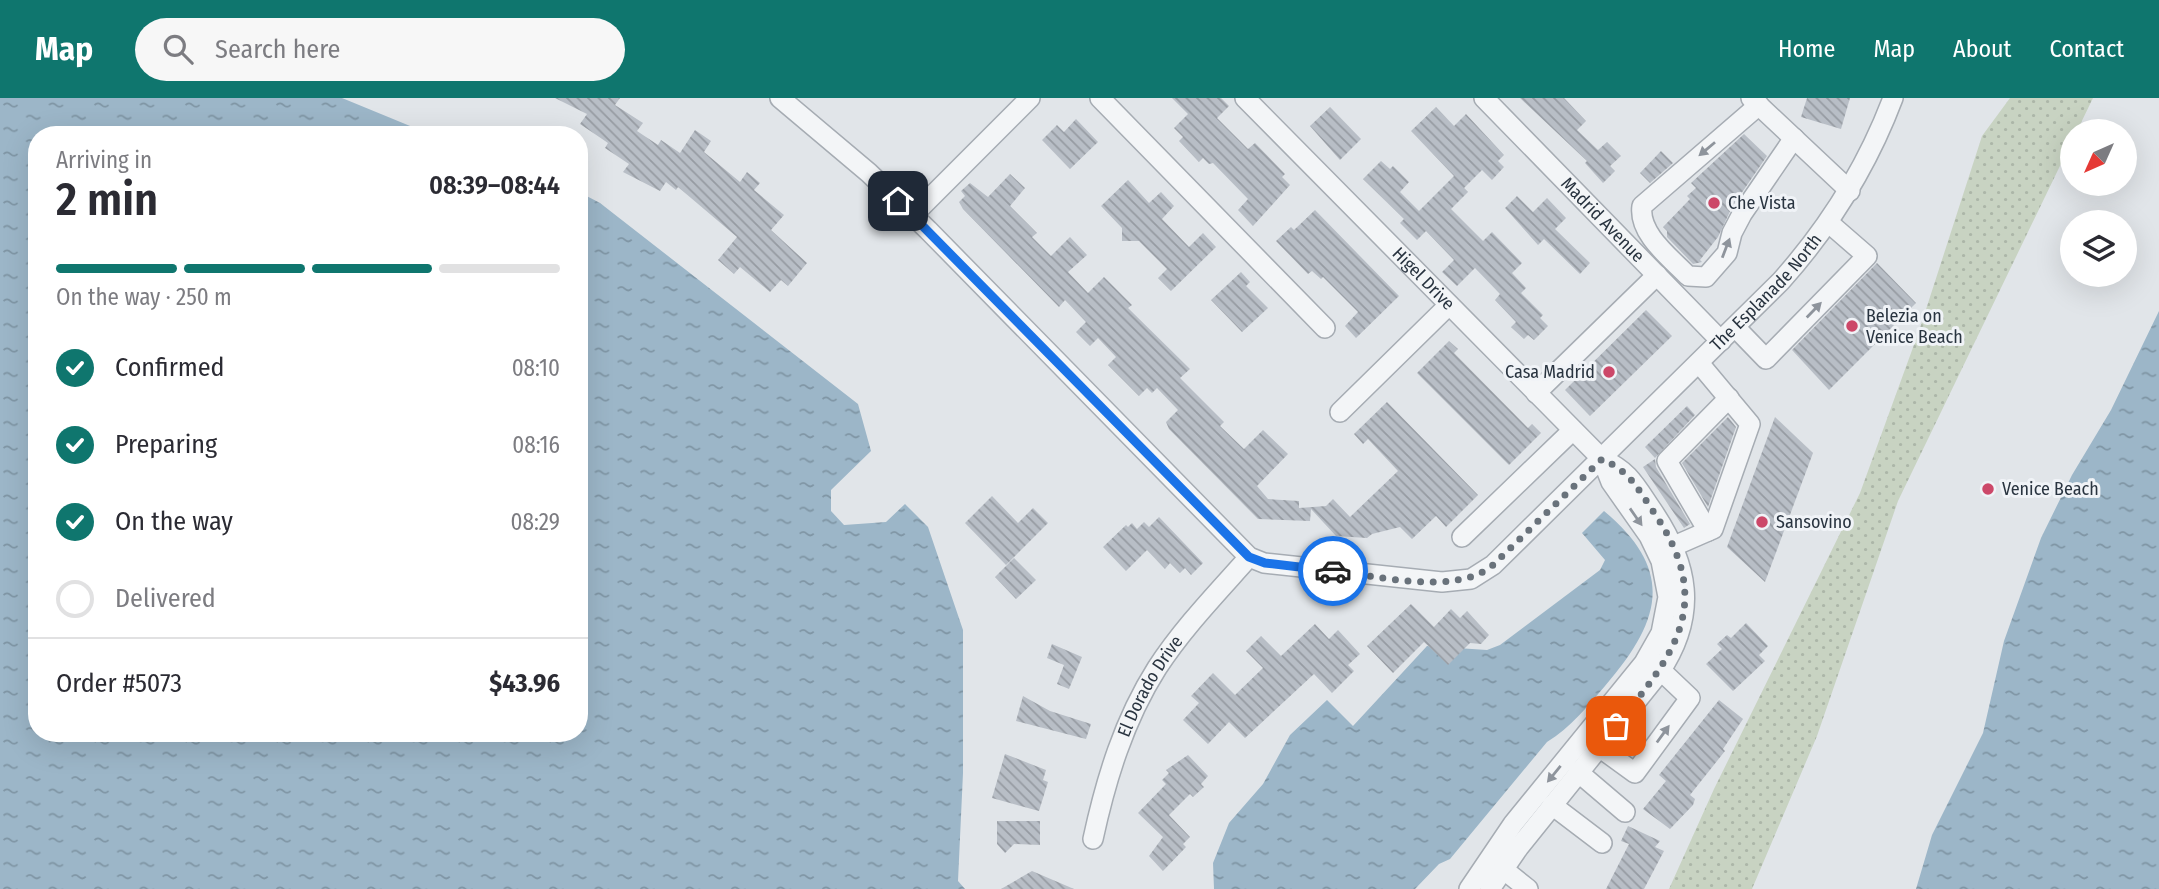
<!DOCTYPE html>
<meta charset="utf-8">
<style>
body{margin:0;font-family:"Fira Sans Condensed",sans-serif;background:#f7f7f7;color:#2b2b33;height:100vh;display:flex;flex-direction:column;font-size:26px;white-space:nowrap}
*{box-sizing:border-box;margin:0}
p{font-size:23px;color:#7c7c81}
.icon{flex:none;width:38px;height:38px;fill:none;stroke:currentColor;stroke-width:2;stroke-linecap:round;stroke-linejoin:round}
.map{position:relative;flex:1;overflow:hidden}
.drawer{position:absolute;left:28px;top:28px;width:560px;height:616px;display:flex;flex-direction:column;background:#fff;border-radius:28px;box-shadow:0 7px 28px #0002}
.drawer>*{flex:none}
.needle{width:46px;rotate:225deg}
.buttons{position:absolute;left:2060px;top:21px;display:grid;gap:14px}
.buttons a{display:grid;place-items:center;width:77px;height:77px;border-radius:50%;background:#fff;box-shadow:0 7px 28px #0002;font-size:35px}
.pin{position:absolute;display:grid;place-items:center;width:60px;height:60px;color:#fff;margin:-30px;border-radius:14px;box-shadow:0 4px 10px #0006}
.courier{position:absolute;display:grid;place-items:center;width:70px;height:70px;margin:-35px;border:5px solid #1a73e8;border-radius:50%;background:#fff;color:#222;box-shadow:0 2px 9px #0007}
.summary em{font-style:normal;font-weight:600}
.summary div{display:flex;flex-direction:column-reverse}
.summary{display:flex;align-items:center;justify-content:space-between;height:119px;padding:0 28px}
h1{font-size:46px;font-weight:600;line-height:52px}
.bar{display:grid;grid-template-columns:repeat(4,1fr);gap:10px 7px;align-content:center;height:84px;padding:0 28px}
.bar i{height:9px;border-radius:5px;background:#e1e1e2}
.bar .current{background:#0f766e}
.bar p{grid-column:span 4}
.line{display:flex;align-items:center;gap:18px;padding:0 28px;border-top:2px solid #e1e1e2}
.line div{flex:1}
ol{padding:0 28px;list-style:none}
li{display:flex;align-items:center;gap:21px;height:77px}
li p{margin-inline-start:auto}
li .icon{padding:7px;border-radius:50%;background:#0f766e;color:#fff;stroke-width:4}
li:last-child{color:#7c7c81}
li i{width:38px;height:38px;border:4px solid #e1e1e2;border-radius:50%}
header{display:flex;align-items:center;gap:42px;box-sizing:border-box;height:98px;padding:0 35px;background:#0f766e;color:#fff}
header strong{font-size:33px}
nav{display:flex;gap:38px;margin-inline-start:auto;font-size:24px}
.search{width:490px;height:63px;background:#f7f7f7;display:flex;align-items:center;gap:18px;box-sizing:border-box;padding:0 24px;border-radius:38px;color:#7c7c81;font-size:26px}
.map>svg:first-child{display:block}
.park{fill:url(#park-dots)}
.water{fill:url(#water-ripples)}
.building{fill:url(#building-back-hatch)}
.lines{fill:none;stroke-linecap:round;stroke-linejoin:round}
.minor-casing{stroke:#a6acb3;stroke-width:22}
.minor{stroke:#f3f5f7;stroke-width:19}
.oneway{fill:#8e949c}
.done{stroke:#69727b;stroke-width:7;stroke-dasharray:0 12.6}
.route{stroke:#1a73e8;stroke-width:9}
.poi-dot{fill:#cc4869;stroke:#f0f3f7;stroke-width:2.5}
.labels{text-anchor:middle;stroke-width:6;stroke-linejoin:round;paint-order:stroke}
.poi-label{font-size:18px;fill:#293440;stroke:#f0f3f7;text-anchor:start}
.street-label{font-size:18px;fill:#293440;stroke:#f0f3f7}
</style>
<header>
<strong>Map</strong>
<div class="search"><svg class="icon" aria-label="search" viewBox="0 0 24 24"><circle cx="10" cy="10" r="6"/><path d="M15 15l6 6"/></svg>Search here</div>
<nav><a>Home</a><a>Map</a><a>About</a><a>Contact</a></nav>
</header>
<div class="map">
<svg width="2159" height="791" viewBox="0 0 2159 791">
<defs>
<pattern id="park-dots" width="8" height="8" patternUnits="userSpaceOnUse" patternTransform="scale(1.75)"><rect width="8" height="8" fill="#c8d3c2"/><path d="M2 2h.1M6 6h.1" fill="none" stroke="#acb6a8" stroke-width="1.8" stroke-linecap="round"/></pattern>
<pattern id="water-ripples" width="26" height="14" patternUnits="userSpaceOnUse" patternTransform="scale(1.75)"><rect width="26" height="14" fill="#9cb6c8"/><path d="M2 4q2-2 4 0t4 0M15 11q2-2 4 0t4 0" fill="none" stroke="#7f95a4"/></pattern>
<pattern id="building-back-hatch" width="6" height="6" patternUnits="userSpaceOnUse" patternTransform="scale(1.75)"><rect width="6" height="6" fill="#b8bec6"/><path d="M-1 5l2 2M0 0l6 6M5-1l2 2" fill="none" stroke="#969ba2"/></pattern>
</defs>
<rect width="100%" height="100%" fill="#e1e5e9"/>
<!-- park -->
<polygon class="park" points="2010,0 2093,0 2077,33 2072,33 2072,43 1898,403 1817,638 1752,791 1669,791 1714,691 1860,395 1919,233 1982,38"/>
<!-- water -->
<g class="water">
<polygon points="0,0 342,0 432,37 37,37 37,635 579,635 579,94 600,105 858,306 871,353 831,392 831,413 844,427 886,424 905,406 928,429 963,532 963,675 958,783 965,791 0,791"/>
<polygon points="2159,213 2159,791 1916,791 1932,737 1983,635 2004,543 2041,440 2072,377 2111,312"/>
<path d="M1604 413C1676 473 1661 523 1605 588 1587 609 1571 629 1547 644L1450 761 1439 766 1415 791H1214L1213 765 1229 725 1263 686 1290 637 1327 602 1353 628 1427 548 1487 552 1500 547 1600 472 1605 462 1582 435Z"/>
</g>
<!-- building -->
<g class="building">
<polygon points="555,0 620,0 615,7 643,25 637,33 658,47 661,42 680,55 695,32 711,43 704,54 740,84 747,74 760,85 754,92 784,117 771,132 807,165 788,188 781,182 770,194 740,169 734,176 718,162 737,139 678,89 676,92 666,84 660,93 623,74 629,66 605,50 608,45 580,26 587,16"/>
<polygon points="1172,0 1221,0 1229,8 1217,20 1248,51 1255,45 1285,76 1282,79 1290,87 1253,128 1238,112 1248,101 1213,65 1209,66 1203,60 1199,64 1179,43 1183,39 1174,30 1188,16"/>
<polygon points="1520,0 1564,0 1586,23 1577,32 1598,52 1607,44 1621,58 1610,68 1615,73 1603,85 1585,65 1587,63"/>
<polygon points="1807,0 1850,0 1841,31 1801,19"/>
<polygon points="1330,9 1361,41 1340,62 1310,28"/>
<polygon points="1436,9 1454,28 1466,16 1504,57 1498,63 1504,69 1492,82 1482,72 1464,90 1468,94 1451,111 1483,143 1492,134 1522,165 1512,175 1526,190 1521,195 1543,217 1540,220 1548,228 1534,242 1528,237 1524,241 1511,229 1516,224 1495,202 1500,196 1475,170 1457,188 1442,174 1454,162 1426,133 1417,142 1400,125 1404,121 1363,81 1381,63 1390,71 1393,68 1409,84 1400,94 1419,113 1454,78 1411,33"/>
<polygon points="1076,21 1098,44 1070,71 1042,42 1057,27 1064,34"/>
<polygon points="1744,36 1767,58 1732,109 1718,139 1700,162 1702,164 1693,166 1667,139 1667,133 1663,129 1690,101 1687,98 1696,90 1691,85"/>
<polygon points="1661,53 1673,65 1650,85 1640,75"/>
<polygon points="1010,76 1025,90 1010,108 1037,135 1032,139 1051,158 1070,139 1087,157 1068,174 1088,195 1104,179 1132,207 1128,210 1190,271 1180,280 1224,324 1220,328 1244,351 1263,332 1288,356 1257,388 1268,401 1299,403 1299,410 1326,408 1333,401 1350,419 1398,373 1368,341 1363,346 1354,336 1387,304 1478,397 1446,429 1436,418 1412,441 1400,429 1372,436 1367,440 1336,438 1311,411 1310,423 1258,421 1169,331 1166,324 1178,312 1157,290 1152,295 1147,290 1139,298 1108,267 1116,259 1098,240 1090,248 1076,234 1086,224 1065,202 1059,209 963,111 959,104 965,98 961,93 970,85 988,99"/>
<polygon points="1128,82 1149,105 1161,94 1174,108 1162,121 1189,149 1203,135 1216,149 1171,193 1158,180 1167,171 1139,143 1122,143 1122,130 1101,108"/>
<polygon points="1517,98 1533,114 1547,100 1566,120 1555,131 1590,165 1580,176 1544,141 1538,147 1505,110"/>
<polygon points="1315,112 1399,198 1356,240 1345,228 1358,214 1323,179 1321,181 1312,173 1308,176 1276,143 1291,129 1294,132"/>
<polygon points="1877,165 1916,205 1829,292 1792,252"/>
<polygon points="1241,174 1250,184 1246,188 1268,210 1242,234 1211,202"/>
<polygon points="1646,212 1672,238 1590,318 1565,292"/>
<polygon points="1449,243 1458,251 1454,255 1528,330 1532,326 1541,335 1509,367 1417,275"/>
<polygon points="1687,308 1695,317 1655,360 1645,349"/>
<polygon points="1728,319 1736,329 1708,409 1682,365"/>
<polygon points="1775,319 1813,355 1765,484 1727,449"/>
<polygon points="1655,361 1656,369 1690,426 1684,430 1643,369"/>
<polygon points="992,398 1018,425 1033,410 1048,425 1006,467 965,425"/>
<polygon points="1159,419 1203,465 1191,477 1185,470 1180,475 1170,465 1165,471 1147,452 1126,473 1103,449 1126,427 1128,429 1132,425 1137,431 1144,424 1149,429"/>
<polygon points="1014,460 1036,482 1016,501 995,479"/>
<polygon points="1411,506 1434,529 1451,511 1460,520 1467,513 1489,537 1481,546 1470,545 1448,567 1424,544 1393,575 1367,548"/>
<polygon points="1746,525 1768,548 1759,557 1765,563 1733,593 1706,566 1722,551 1717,546 1727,537 1731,540"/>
<polygon points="1315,526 1329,541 1338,532 1360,556 1348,567 1354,573 1332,595 1314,576 1245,640 1229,624 1208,646 1183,622 1199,605 1191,598 1213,575 1235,597 1263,570 1246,553 1261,538 1281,558"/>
<polygon points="1052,546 1082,559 1069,591 1057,586 1064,567 1047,560"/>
<polygon points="1023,598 1050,613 1091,626 1086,641 1016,623"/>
<polygon points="1719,602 1743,621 1723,651 1725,653 1690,697 1695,701 1693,707 1670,731 1643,711 1666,683 1659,677"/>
<polygon points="1005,656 1046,672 1043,682 1048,684 1039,713 992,700"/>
<polygon points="1188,657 1208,678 1201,686 1204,689 1193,699 1190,696 1169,717 1190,739 1183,746 1186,749 1163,773 1149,758 1163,739 1138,715 1166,686 1162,682 1169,675 1166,672"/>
<polygon points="997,723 1040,723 1040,747 1014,746 1005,755 997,746"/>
<polygon points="1628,728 1660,743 1655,749 1664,753 1644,791 1606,791 1629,746 1621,743"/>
<polygon points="1032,773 1074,791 1001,791"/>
</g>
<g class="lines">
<defs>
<g id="minor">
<path id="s1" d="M780 0 869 75 928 132 1249 459 1264 465 1442 484 1471 481 1493 467 1781 183C1830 128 1867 69 1893 0"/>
<polyline points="1100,0 1325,230"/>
<path id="s2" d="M1245 0 1602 361 1611 384 1649 438 1661 463 1668 499 1661 535 1644 565 1513 726 1469 791"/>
<path id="s3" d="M1484 0 1721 243"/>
<polyline points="1751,0 1850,93"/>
<path d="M1759 7 1642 108C1638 136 1671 160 1688 178L1706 179 1727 155 1732 135 1742 116 1794 40"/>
<polyline points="913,117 1030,0"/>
<polyline points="1735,229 1766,261 1867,158 1829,125"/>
<polyline points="1536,295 1657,177"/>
<polyline points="1340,314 1449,207"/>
<polyline points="1708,433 1667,363 1729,300"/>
<polyline points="1462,439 1573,332"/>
<polyline points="1674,448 1713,431 1750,326 1699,265"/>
<polyline points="1588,641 1635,675 1690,600 1651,563"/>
<polyline points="1578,674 1625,714"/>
<polyline points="1552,707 1602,745"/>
<path id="s4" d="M1093 741C1106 681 1124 622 1157 570 1183 530 1217 495 1249 459"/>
<polyline points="1503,771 1528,791"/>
<path d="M1490 791 1519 749 1659 575C1699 516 1689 465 1650 409 1634 385 1628 373 1602 361"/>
</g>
</defs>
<!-- minor casing -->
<use href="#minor" class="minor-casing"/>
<!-- minor -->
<use href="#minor" class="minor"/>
</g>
<!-- one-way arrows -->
<defs><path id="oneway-solid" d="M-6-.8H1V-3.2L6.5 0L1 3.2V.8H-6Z" transform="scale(1.75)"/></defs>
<g class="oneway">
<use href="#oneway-solid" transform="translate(1707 51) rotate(140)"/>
<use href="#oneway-solid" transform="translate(1726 150) rotate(-69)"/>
<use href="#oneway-solid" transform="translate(1814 212) rotate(-46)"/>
<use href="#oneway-solid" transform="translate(1636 419) rotate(55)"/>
<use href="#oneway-solid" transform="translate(1663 636) rotate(-54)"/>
<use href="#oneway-solid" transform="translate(1554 676) rotate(129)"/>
</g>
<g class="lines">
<!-- done -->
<path class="done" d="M1333 473C1379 478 1456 498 1493 467L1602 361C1630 374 1636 388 1653 413 1716 505 1676 554 1616 628"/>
<!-- route -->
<polyline class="route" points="898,103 1249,459 1265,465 1333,473"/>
</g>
<!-- markers -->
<g class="poi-dot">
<circle cx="1714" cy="105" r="7"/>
<circle cx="1852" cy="228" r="7"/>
<circle cx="1609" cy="274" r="7"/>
<circle cx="1988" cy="391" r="7"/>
<circle cx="1762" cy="424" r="7"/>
</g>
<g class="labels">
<!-- poi labels -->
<g class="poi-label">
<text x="1728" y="111">Che Vista</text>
<text x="1866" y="224">Belezia on<tspan x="1866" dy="21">Venice Beach</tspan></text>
<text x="1595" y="280" text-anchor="end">Casa Madrid</text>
<text x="2002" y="397">Venice Beach</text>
<text x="1776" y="430">Sansovino</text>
</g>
<!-- street labels -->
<g class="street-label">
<text dy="6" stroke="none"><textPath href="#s3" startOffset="170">Madrid Avenue</textPath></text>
<text dy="6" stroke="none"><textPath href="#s2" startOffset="254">Higel Drive</textPath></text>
<text dy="6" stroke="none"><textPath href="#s1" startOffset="1293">The Esplanade North</textPath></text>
<text dy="6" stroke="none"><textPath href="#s4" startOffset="164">El Dorado Drive</textPath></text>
</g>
</g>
</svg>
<div class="buttons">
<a><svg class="needle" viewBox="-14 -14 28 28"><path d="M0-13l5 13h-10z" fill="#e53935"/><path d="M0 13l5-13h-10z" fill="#7c7c81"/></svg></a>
<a><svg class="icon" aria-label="layers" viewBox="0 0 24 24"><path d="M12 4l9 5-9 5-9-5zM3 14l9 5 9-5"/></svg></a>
</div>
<div class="pin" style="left:1616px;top:628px;background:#ea580c"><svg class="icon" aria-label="bag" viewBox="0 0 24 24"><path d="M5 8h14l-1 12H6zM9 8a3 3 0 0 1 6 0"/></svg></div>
<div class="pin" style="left:898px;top:103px;background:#1f2937"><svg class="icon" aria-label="home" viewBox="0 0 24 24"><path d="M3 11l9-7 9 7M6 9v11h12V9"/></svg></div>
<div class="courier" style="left:1333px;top:473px"><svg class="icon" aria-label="car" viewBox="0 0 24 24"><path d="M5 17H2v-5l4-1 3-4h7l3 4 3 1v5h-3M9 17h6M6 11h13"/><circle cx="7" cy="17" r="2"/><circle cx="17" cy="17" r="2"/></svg></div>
<section class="drawer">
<div class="summary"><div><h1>2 min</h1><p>Arriving in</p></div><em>08:39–08:44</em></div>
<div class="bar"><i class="current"></i><i class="current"></i><i class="current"></i><i></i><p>On the way · 250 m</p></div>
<ol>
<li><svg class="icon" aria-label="check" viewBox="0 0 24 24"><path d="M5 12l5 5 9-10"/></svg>Confirmed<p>08:10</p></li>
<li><svg class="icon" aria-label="check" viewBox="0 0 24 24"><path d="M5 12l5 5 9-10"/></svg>Preparing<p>08:16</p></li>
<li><svg class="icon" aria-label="check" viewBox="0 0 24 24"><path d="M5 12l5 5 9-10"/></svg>On the way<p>08:29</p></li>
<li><i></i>Delivered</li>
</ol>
<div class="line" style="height:91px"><div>Order #5073</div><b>$43.96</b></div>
</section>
</div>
